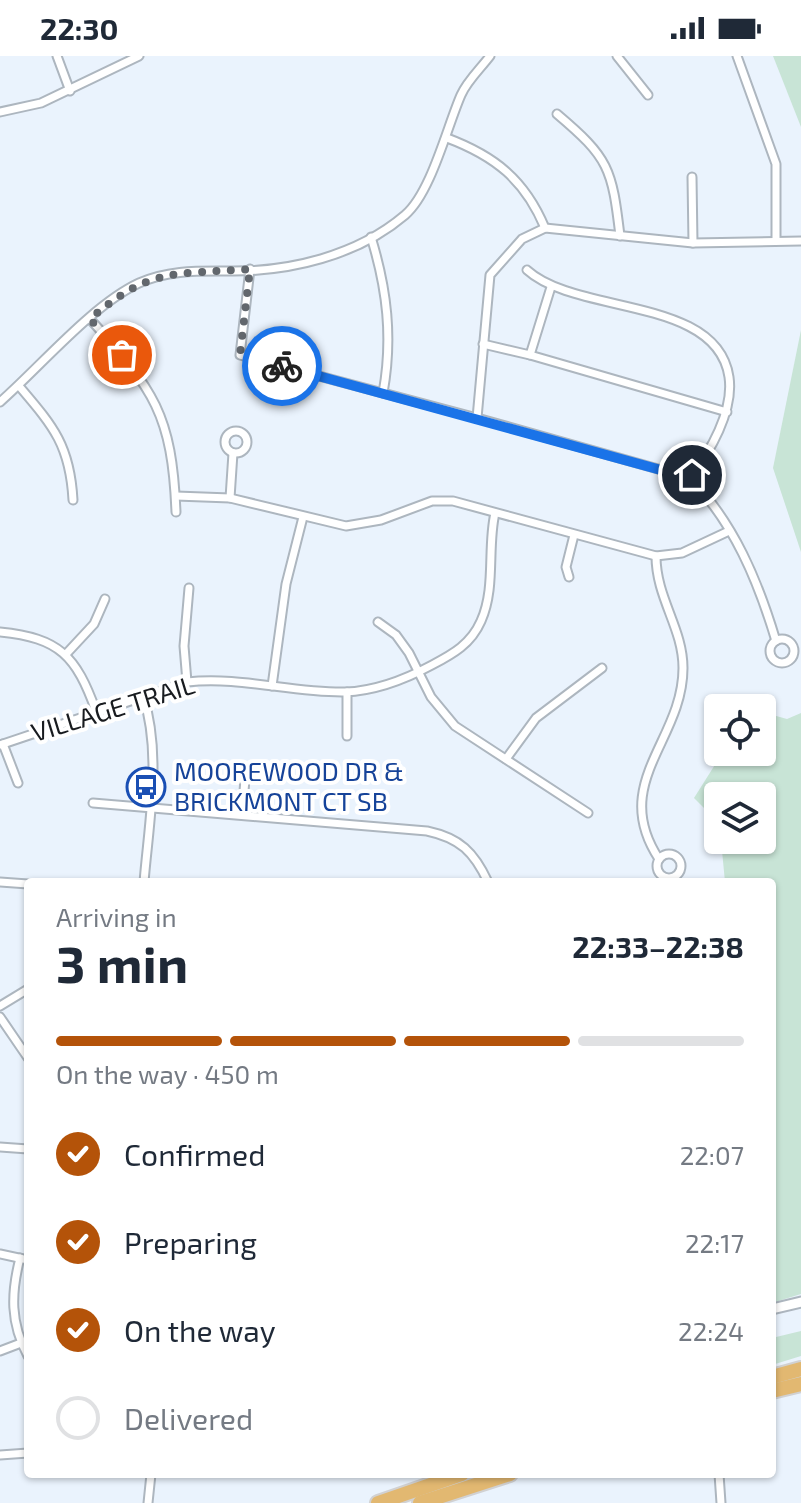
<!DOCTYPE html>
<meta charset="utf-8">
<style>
body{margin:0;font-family:"Exo 2",sans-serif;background:#f2f2f3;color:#1f2937;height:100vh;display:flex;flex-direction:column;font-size:30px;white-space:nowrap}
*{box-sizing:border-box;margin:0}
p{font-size:26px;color:#747a83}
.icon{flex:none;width:44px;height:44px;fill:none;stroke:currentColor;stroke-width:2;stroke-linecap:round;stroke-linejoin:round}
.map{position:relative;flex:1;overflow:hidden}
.details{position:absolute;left:24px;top:822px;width:752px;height:600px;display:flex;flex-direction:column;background:#fff;border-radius:8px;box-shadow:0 2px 6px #0004}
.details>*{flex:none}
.controls{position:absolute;left:704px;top:638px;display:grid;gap:16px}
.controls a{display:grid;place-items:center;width:72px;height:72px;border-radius:8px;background:#fff;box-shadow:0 2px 6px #0004;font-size:40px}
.pin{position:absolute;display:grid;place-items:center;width:68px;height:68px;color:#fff;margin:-34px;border:4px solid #fff;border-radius:50%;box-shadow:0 2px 8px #0007}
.courier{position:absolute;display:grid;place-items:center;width:80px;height:80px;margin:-40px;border:6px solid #1a73e8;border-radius:50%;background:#fff;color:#222;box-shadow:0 2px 10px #0007}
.overview em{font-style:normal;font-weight:700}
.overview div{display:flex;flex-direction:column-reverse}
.overview{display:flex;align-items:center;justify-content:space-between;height:136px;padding:0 32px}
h1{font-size:52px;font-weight:700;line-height:60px}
.bar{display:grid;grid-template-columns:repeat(4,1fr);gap:12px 8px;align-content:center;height:96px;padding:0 32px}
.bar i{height:10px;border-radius:6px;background:#e0e1e3}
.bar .current{background:#b45309}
.bar p{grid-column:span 4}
ol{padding:0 32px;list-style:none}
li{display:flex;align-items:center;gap:24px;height:88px}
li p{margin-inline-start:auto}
li .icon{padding:8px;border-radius:50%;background:#b45309;color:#fff;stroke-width:4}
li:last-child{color:#747a83}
li i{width:44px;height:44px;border:4px solid #e0e1e3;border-radius:50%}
.status{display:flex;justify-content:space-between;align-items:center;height:56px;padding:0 40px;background:#fff;direction:ltr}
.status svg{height:22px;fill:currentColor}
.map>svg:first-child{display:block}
.green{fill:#c8e4d6}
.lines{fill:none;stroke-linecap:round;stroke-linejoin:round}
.minor-casing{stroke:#adb6bf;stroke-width:11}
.tertiary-casing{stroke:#adb6bf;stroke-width:13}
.motorway-casing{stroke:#d1d1d2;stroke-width:18}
.minor{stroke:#fff;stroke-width:7}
.tertiary{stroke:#fff;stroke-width:9}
.motorway{stroke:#e2b871;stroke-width:14}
.done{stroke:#62676d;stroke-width:8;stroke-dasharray:0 14.4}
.route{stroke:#1a73e8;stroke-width:10}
.labels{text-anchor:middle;stroke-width:8;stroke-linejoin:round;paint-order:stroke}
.street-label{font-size:26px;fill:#181b1f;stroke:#fff}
.transit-label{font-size:26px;fill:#164399;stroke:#fff;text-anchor:start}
</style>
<div class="status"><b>22:30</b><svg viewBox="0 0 49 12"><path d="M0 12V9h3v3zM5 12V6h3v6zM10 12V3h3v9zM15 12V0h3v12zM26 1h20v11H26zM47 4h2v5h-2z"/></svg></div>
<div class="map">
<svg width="801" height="1447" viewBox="0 0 801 1447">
<rect width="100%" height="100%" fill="#eaf3fd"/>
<!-- green -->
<g class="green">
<polygon points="773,0 801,0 801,71"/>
<polygon points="801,274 801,496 773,412"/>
<polygon points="762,656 787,663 801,657 801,1238 772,1247 772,826 725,826 721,784 762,784 762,740 718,740 718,766 694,742 723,696 762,696"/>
<polygon points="801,1275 801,1300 772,1309 772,1282"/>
</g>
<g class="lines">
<defs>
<g id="minor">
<polyline points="57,0 70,35"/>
<polyline points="617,0 648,39"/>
<polyline points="737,0 776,108 776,184"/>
<polyline points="0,56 41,47 139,0"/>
<path d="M557 58C609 102 612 112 620 180"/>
<path d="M447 82C495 100 525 124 545 172"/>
<polyline points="692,121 693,187"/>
<path d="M371 181C387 233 393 282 383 337"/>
<polyline points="250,213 240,299 477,362"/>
<path d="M527 214C576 259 717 240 729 321 734 355 710 396 690 422L477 362 490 219 522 183 545 172 693 187 801 185"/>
<path d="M90 263C154 334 172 358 176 456"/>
<polyline points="483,288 530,299 551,231"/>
<polyline points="530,299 727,356"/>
<path d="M19 330C53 370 70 389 73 444"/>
<path d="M0 346C40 311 92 249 139 227 168 214 197 215 228 215 289 216 357 200 405 159 431 137 447 71 461 39 467 25 481 12 490 0"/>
<circle cx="236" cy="386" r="11"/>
<path d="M690 422C734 467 758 525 776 585"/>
<polyline points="176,440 230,442 346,470 381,464 432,445 453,445 656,500 682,497 729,475"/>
<polyline points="230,442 233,397"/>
<path d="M656 500C656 542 683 572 683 612 683 685 609 727 659 803"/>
<polyline points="569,521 566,511 574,479"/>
<polyline points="378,566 396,579 409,597 431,641 455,670 588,757"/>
<path d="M0 576C60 582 76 600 96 655"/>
<circle cx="782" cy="595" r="12"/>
<polyline points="67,597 94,568 105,543"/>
<polyline points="187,626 184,590 189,532"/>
<polyline points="272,630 286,528 303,461"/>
<polyline points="347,636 347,680"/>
<path d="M143 639C162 699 149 765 144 826"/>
<polyline points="3,688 18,727"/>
<path d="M0 689 187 626C240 620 292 637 345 636 375 635 406 623 432 609 453 598 471 588 481 565 496 532 487 491 495 457"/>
<polyline points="506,703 536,662 602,612"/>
<path d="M93 747 427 775C460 782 474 796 488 826"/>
<polyline points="242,758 246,712"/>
<circle cx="669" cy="810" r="12"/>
<polyline points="0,826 28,828"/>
<polyline points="0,950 28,933"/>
<polyline points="0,961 28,1002"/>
<polyline points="0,1091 28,1093"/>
<polyline points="0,1198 28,1204"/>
<path d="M20 1202C11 1237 10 1267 28 1300"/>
<polyline points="0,1295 21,1287"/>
<polyline points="0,1399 28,1397"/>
<polyline points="719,1418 721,1447"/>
<polyline points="148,1447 151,1418"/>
</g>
<polyline id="tertiary" points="772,1253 801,1246"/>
<g id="motorway">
<polyline points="772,1321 801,1313"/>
<polyline points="772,1335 801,1328"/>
<polyline points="378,1447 462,1418"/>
<polyline points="420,1447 510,1418"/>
</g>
</defs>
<!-- minor casing -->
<use href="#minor" class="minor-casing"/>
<!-- tertiary casing -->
<use href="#tertiary" class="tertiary-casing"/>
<!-- motorway casing -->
<use href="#motorway" class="motorway-casing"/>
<!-- minor -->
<use href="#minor" class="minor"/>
<!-- tertiary -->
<use href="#tertiary" class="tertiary"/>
<!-- motorway -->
<use href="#motorway" class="motorway"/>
</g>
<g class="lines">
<!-- done -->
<path class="done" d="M122 299 90 263C151 210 176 219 250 213L240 299 282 310"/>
<!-- route -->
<polyline class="route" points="282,310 690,422 692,419"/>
</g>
<!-- icons -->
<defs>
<symbol id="bus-ring" viewBox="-11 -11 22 22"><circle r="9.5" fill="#fff" stroke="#1a4fb4" stroke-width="1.5"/><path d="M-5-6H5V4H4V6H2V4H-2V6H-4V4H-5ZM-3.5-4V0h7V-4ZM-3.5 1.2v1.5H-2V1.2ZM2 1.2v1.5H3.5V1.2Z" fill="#1a4fb4"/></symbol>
</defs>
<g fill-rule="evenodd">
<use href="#bus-ring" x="124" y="709" width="44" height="44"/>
</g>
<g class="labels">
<!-- street labels -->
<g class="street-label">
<text transform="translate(113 653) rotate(-17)" y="9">VILLAGE TRAIL</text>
</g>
<!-- transit labels -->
<g class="transit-label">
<text x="174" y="725">MOOREWOOD DR &amp;<tspan x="174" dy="30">BRICKMONT CT SB</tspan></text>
</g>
</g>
</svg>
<div class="controls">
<a><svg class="icon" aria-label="locate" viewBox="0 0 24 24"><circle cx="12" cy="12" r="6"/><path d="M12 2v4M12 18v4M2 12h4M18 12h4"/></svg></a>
<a><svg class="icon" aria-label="layers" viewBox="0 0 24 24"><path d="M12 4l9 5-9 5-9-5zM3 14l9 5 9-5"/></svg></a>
</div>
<div class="pin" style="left:122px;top:299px;background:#ea580c"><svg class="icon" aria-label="bag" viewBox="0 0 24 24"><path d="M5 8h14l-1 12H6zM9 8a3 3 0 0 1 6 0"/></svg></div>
<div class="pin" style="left:692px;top:419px;background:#1f2937"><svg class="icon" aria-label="home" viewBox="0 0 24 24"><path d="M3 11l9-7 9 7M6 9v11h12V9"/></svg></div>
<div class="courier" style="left:282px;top:310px"><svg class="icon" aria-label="bike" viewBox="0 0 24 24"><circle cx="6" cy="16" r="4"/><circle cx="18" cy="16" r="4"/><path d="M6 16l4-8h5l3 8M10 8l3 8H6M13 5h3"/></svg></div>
<section class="details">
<div class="overview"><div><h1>3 min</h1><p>Arriving in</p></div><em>22:33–22:38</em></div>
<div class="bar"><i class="current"></i><i class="current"></i><i class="current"></i><i></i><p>On the way · 450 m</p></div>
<ol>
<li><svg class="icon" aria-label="check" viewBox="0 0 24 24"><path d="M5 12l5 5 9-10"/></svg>Confirmed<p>22:07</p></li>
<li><svg class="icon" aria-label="check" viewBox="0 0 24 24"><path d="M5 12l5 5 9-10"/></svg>Preparing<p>22:17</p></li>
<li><svg class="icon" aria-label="check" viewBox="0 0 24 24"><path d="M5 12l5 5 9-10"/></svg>On the way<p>22:24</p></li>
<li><i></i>Delivered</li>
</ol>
</section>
</div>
